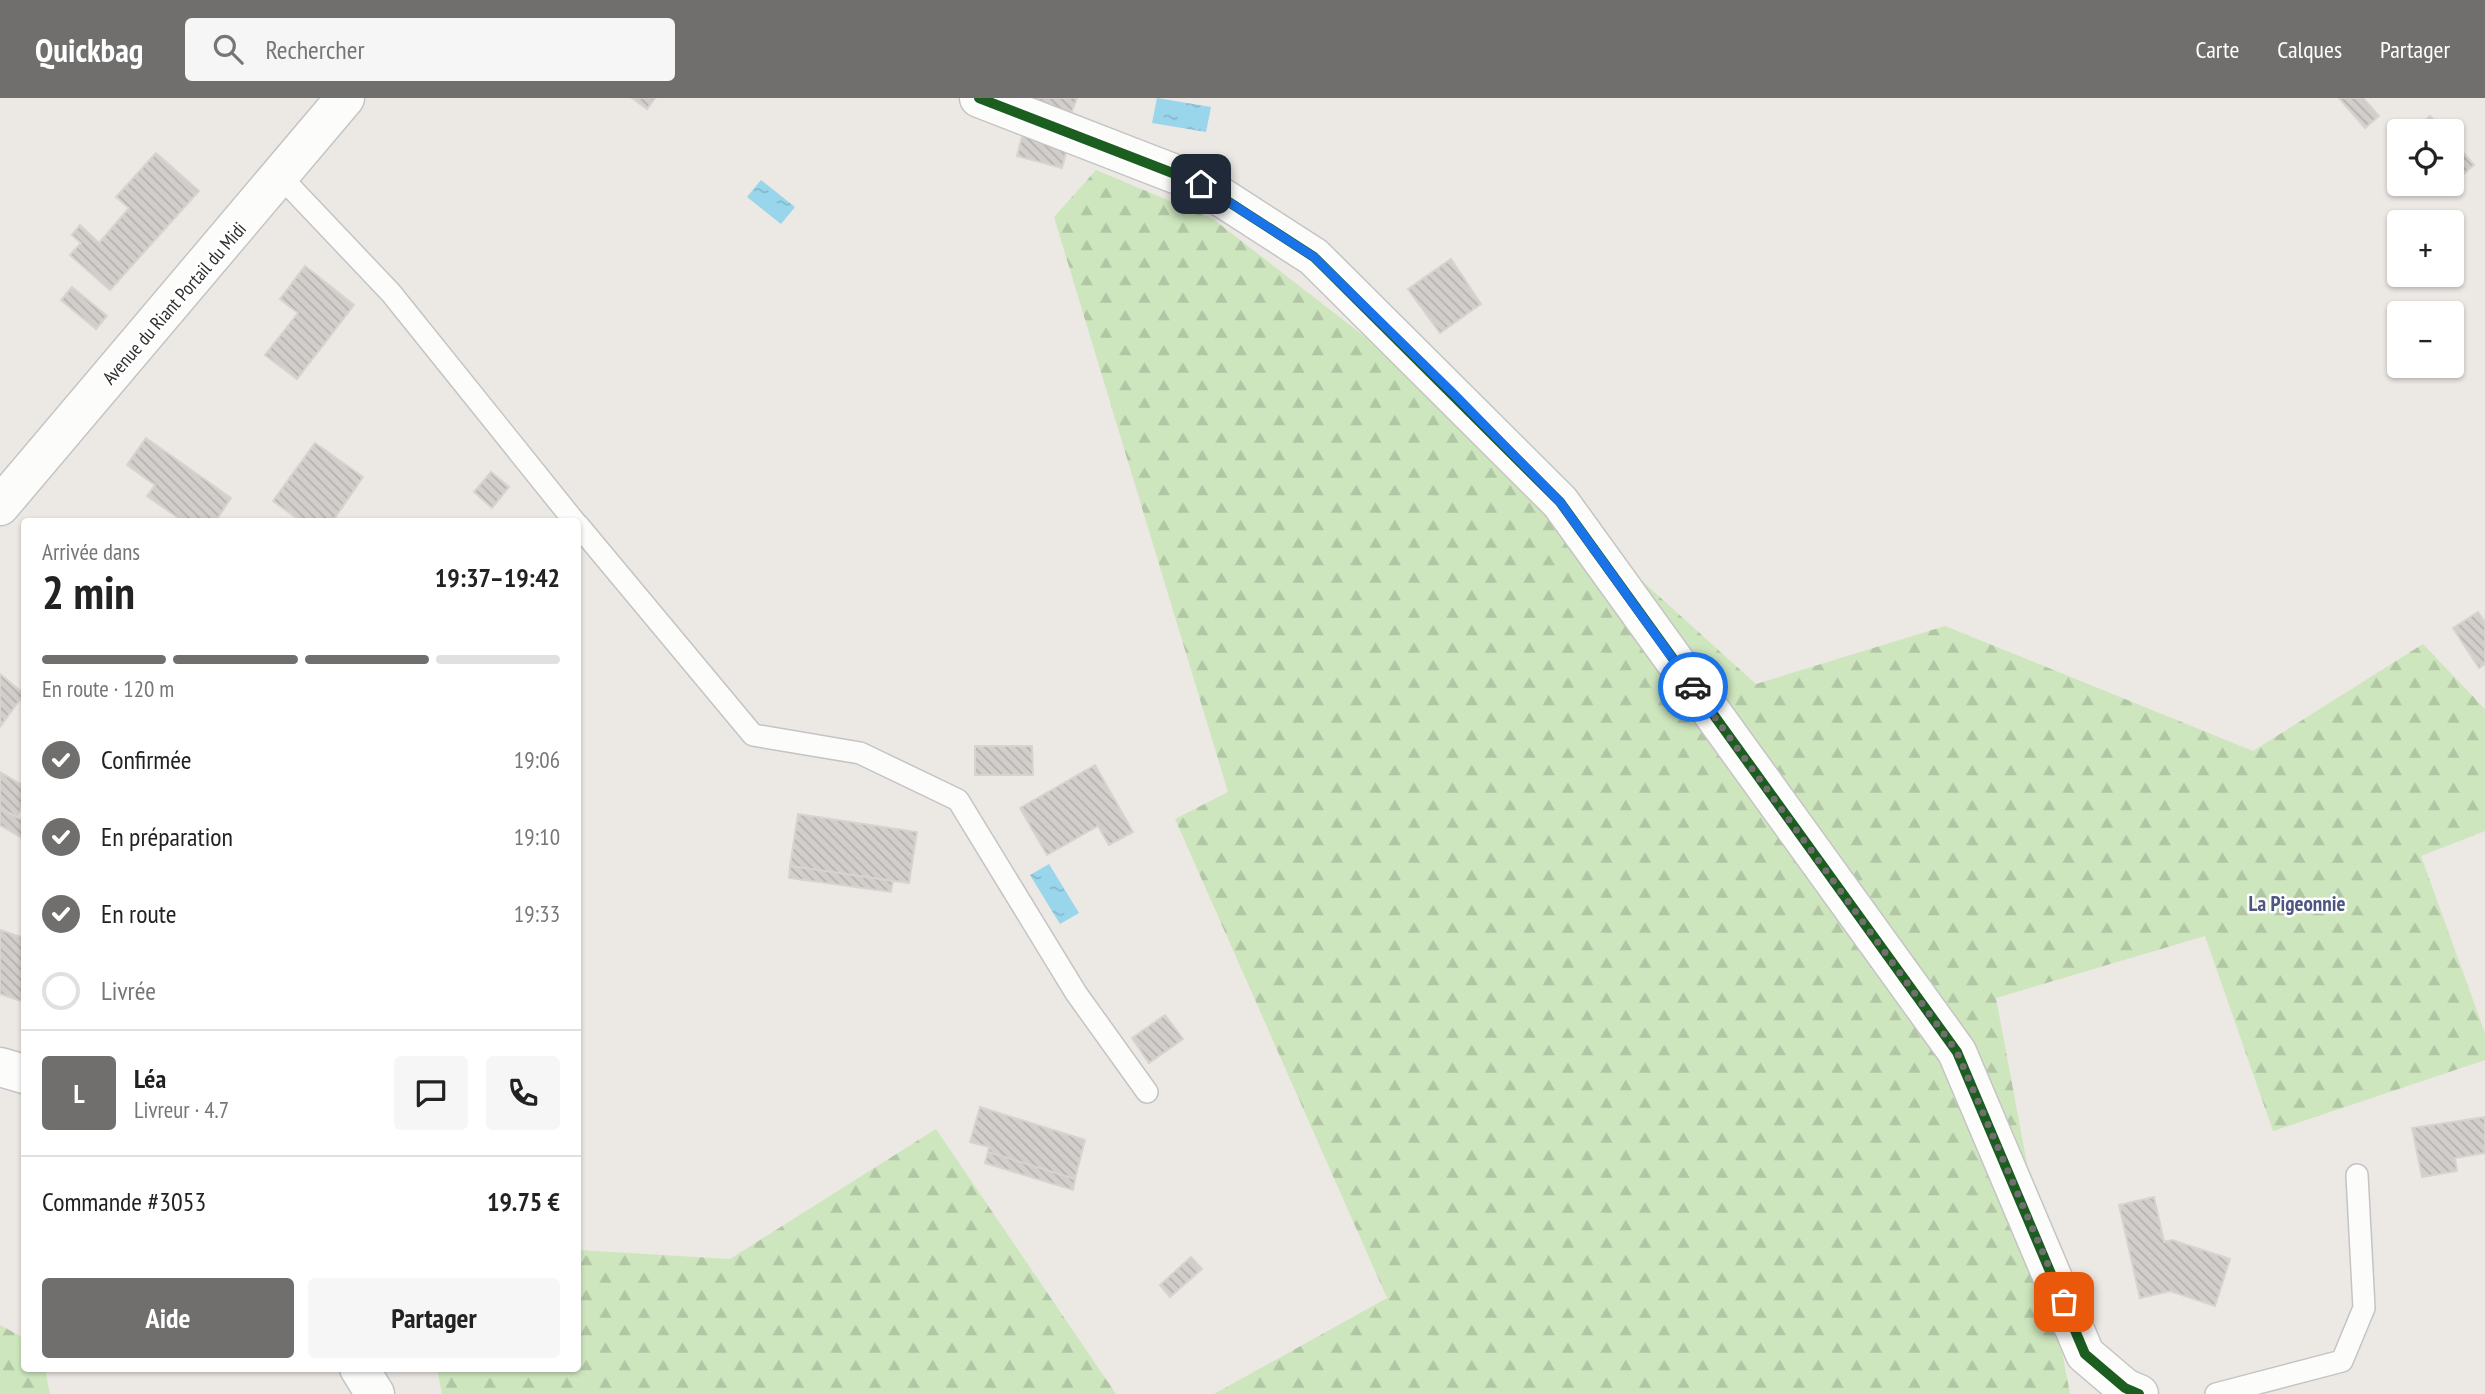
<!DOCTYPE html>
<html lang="fr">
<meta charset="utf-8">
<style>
body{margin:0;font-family:"PT Sans Narrow",sans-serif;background:#f6f6f6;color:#222;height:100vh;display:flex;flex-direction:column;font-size:26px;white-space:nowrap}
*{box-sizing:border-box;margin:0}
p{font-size:23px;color:#767676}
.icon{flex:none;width:38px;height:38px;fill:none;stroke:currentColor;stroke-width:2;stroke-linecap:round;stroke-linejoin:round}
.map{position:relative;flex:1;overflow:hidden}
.drawer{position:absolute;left:21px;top:420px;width:560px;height:854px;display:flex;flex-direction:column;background:#fff;border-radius:7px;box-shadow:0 2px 5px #0004}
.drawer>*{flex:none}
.fabs{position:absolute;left:2387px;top:21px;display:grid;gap:14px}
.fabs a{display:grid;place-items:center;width:77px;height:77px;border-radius:7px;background:#fff;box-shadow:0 2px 5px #0004;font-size:35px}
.pin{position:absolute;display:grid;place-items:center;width:60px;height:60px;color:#fff;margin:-30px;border-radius:14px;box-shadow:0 4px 10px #0006}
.courier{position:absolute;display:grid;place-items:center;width:70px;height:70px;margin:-35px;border:5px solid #1a73e8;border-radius:50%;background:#fff;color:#222;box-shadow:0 2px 9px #0007}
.headline em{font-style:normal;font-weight:700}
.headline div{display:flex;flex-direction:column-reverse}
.headline{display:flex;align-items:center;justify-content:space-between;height:119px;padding:0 21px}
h1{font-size:46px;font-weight:700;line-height:52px}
.bar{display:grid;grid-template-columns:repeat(4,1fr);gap:10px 7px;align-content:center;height:84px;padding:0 21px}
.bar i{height:9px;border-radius:5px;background:#e0e0e0}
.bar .on{background:#706f6e}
.bar p{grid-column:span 4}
.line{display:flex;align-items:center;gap:18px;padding:0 21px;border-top:2px solid #e0e0e0}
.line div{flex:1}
.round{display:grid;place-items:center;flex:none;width:74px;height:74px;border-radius:7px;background:#f6f6f6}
ol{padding:0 21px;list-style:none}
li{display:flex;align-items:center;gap:21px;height:77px}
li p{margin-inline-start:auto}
li .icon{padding:7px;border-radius:50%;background:#706f6e;color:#fff;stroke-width:4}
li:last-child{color:#767676}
li i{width:38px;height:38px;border:4px solid #e0e0e0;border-radius:50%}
.primary-button{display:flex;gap:14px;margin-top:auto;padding:14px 21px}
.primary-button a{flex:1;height:80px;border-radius:7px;background:#706f6e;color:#fff;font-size:28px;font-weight:700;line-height:80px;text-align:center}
.primary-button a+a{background:#f6f6f6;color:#222}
header{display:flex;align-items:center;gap:42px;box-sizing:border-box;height:98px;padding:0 35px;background:#706f6e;color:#fff}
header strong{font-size:33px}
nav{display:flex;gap:38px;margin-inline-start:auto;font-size:24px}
.search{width:490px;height:63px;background:#f6f6f6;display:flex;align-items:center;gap:18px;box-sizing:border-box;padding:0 24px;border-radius:7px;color:#767676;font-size:26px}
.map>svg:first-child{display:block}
.forest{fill:url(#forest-firs)}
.water{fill:url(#water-ripples)}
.building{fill:url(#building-back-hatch);stroke:#d7d4d0;stroke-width:2}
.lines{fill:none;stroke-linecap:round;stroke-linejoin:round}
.lane-casing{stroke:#c5c4c5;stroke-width:24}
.street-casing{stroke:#c5c4c5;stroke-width:41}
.secondary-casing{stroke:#c5c4c5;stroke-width:41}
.lane{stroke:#fcfcfb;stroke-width:21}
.street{stroke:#fcfcfb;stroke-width:38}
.secondary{stroke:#fcfcfb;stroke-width:38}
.cycleway-casing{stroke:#fff;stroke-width:15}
.cycleway{stroke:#1b5e20;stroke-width:10}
.done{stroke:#706f6e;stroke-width:7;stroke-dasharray:0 12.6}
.route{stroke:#1a73e8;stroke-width:9}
.labels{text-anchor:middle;stroke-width:5;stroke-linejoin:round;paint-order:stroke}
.street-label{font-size:19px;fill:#2e2e2e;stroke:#fff}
.neighbourhood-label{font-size:21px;font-weight:bold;fill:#4d5680;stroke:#fff}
</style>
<header>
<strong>Quickbag</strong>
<div class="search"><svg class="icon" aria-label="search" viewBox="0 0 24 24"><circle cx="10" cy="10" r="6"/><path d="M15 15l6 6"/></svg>Rechercher</div>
<nav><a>Carte</a><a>Calques</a><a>Partager</a></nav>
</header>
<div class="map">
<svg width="2485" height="1296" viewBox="0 0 2485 1296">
<defs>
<pattern id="forest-firs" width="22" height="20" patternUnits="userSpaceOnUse" patternTransform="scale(1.75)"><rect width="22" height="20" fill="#cee6be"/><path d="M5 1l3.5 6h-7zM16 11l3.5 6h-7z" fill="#b1c6a4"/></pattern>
<pattern id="water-ripples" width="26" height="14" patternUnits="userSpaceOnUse" patternTransform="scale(1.75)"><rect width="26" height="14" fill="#99d6ec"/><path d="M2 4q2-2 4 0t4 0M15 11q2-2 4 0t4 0" fill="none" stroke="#84b8cb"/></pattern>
<pattern id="building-back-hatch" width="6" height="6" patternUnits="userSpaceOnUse" patternTransform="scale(1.75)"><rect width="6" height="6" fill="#d1cecb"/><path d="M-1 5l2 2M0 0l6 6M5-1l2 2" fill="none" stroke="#b4b1af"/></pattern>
</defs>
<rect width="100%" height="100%" fill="#ece8e4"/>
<!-- forest -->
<g class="forest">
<polygon points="1096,72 1213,121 1413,276 1756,586 1945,528 2253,653 2423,546 2485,611 2485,733 2421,758 2485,935 2485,962 2273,1033 2205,838 1996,900 2070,1296 1214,1296 1387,1200 1175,721 1228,694 1054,119"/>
<polygon points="936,1031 1116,1296 442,1296 437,1271 578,1270 578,1152 730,1161"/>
<polygon points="0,1227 24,1240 24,1270 45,1271 50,1296 0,1296"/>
</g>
<!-- water -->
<g class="water">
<polygon points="1157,0 1211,9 1206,34 1152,25"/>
<polygon points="761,82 795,109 781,126 747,99"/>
<polygon points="1049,766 1079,815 1060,826 1030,777"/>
</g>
<!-- building -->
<g class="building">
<polygon points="632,0 655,0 647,11"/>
<polygon points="1037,0 1077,0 1068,24 1033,10"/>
<polygon points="2339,0 2363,0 2379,18 2365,30"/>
<polygon points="2430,18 2444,33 2412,33"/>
<polygon points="1023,35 1068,47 1062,70 1017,58"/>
<polygon points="2452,42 2474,67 2442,95 2434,86 2452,86"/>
<polygon points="156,55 199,93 110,192 70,157 81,145 72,137 80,127 99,145 129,110 116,99"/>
<polygon points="1451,161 1481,206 1440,235 1408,191"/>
<polygon points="305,168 354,207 297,281 265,257 298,215 280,201"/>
<polygon points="72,189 107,218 96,231 61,202"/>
<polygon points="146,340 231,400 215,424 184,424 147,398 155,387 127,367"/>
<polygon points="315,345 363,379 332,424 302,424 273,403"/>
<polygon points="491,374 509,389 492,410 474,394"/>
<polygon points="2478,514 2485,524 2485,566 2479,570 2453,530"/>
<polygon points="0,576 24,596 0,629"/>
<polygon points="975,648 1032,648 1033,677 975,677"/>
<polygon points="1095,667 1133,734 1109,747 1098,728 1047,757 1020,710"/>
<polygon points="0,674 24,688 24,705 17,719 0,710"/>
<polygon points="0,710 24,723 24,741 0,727"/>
<polygon points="798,716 917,734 909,785 790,768"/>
<polygon points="790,768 893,783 891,794 789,780"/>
<polygon points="0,832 24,840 24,904 0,896"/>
<polygon points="1165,917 1183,941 1149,965 1132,940"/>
<polygon points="980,1009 1085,1042 1075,1081 988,1054 989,1049 970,1044"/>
<polygon points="2485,1019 2485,1055 2455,1060 2457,1073 2422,1079 2412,1030"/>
<polygon points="988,1054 1075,1081 1073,1092 985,1065"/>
<polygon points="2154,1099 2164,1144 2172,1142 2230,1161 2215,1208 2170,1193 2140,1200 2119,1107"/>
<polygon points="1191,1159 1202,1171 1170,1199 1160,1187"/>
</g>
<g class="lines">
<defs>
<g id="lane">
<polyline points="281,79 391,195 575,424"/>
<polyline points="578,427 753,637 860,655 958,702 1076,895 1147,994"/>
<polyline points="2216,1296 2342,1263 2364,1210 2357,1077"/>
</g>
<g id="street">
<polyline points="979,0 1201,86 1314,159 1560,404 1957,954 2085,1256 2125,1290 2139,1296"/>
<polyline points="0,969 24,976"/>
<polyline points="359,1270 375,1296"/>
</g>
<polyline id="secondary" points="0,408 345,0"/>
</defs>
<!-- lane casing -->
<use href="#lane" class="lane-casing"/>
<!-- street casing -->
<use href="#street" class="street-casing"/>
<!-- secondary casing -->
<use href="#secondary" class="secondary-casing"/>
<!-- lane -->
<use href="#lane" class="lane"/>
<!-- street -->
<use href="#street" class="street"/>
<!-- secondary -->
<use href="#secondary" class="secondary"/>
<defs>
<polyline id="cycleway" points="979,0 1201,86 1314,159 1560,404 1957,954 2085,1256 2125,1290 2139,1296"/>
</defs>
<!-- cycleway casing -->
<use href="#cycleway" class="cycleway-casing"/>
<!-- cycleway -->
<use href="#cycleway" class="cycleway"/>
</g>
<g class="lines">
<!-- done -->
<polyline class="done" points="1693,589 1957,954 2064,1204"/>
<!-- route -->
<polyline class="route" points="1201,86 1314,159 1454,296 1560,404 1693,589"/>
</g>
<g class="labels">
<!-- street labels -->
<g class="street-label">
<text transform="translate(174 205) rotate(-49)" y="7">Avenue du Riant Portail du Midi</text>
</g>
<!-- neighbourhood labels -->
<g class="neighbourhood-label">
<text x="2297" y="813">La Pigeonnie</text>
</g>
</g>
</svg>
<div class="fabs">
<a><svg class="icon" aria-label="locate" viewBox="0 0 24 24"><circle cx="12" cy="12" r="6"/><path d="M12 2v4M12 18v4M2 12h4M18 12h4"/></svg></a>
<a>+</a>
<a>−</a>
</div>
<div class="pin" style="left:2064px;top:1204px;background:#ea580c"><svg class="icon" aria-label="bag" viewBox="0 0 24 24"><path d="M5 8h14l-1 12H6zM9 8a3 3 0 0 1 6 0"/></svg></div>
<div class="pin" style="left:1201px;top:86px;background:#1f2937"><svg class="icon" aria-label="home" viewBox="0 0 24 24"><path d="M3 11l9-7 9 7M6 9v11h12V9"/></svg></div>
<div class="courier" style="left:1693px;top:589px"><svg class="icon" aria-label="car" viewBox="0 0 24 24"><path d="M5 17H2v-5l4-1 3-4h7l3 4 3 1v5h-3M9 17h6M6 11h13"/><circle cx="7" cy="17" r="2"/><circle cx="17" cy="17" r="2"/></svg></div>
<section class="drawer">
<div class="headline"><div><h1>2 min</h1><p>Arrivée dans</p></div><em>19:37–19:42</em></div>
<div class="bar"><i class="on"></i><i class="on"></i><i class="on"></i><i></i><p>En route · 120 m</p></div>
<ol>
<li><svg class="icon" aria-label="check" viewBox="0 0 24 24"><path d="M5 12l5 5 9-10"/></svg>Confirmée<p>19:06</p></li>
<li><svg class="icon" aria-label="check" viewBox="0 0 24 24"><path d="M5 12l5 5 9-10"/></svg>En préparation<p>19:10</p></li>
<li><svg class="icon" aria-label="check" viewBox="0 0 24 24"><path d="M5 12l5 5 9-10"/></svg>En route<p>19:33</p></li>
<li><i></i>Livrée</li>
</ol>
<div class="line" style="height:126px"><b class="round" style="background:#706f6e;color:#fff">L</b><div><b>Léa</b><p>Livreur · 4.7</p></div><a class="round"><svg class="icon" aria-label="chat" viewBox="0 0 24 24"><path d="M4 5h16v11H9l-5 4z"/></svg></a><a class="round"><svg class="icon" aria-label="phone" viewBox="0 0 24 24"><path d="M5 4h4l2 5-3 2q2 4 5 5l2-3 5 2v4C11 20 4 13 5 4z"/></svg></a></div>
<div class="line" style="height:91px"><div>Commande #3053</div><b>19.75 €</b></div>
<div class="primary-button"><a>Aide</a><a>Partager</a></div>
</section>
</div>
